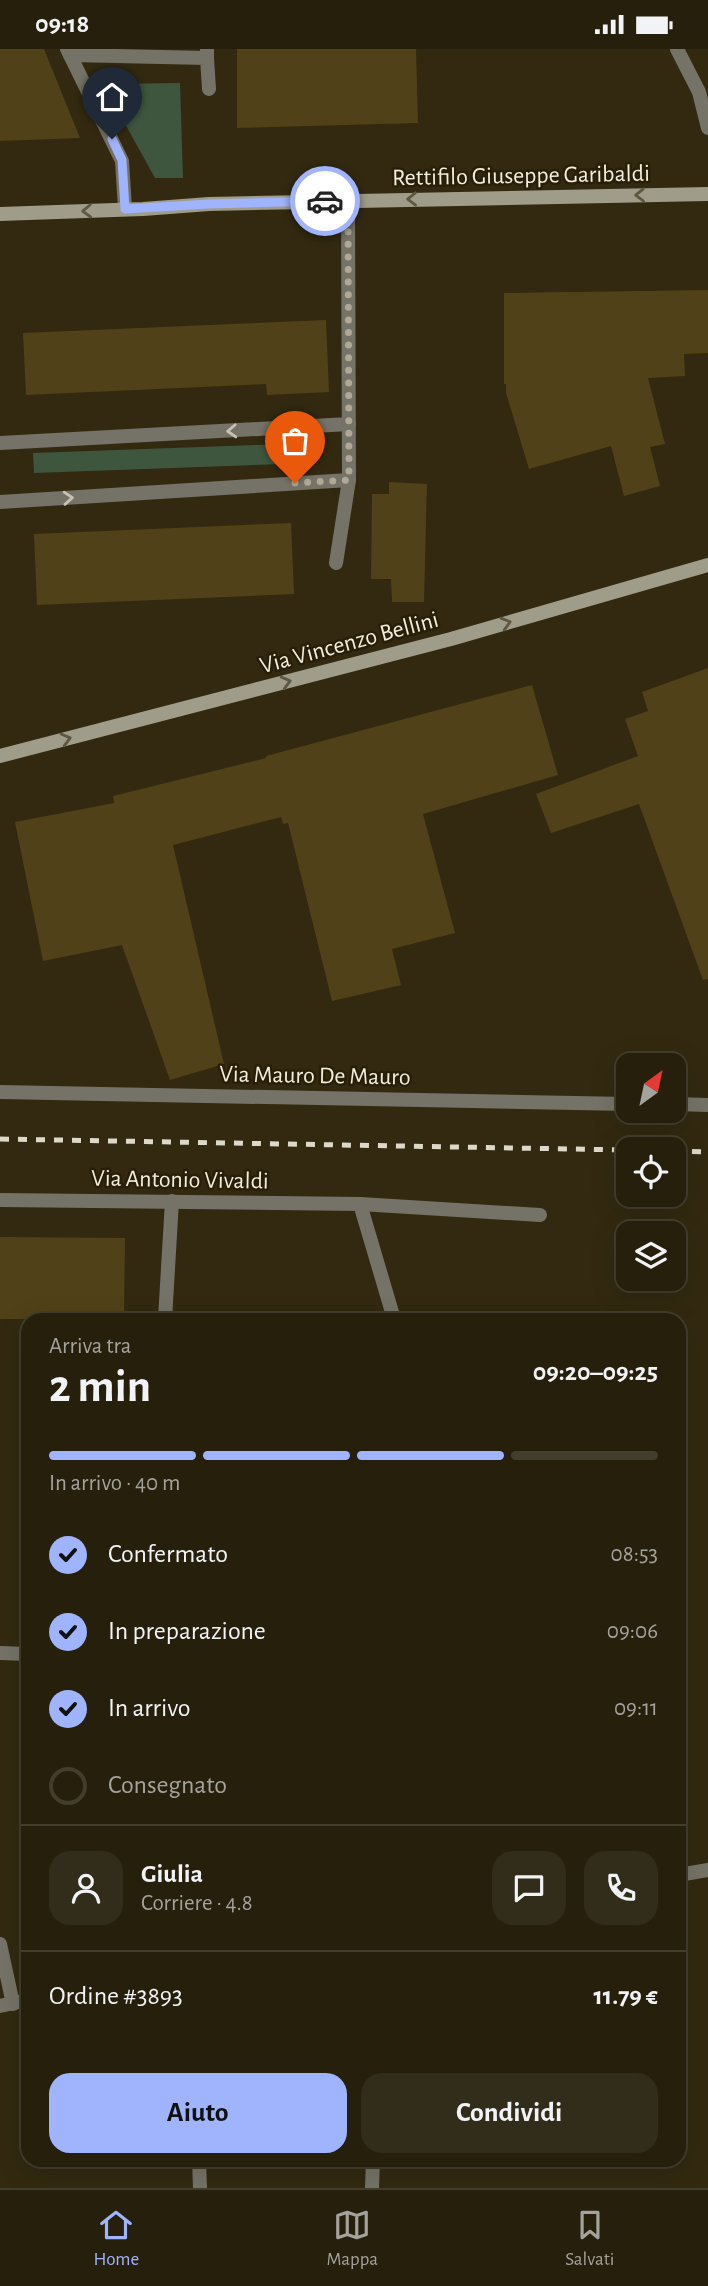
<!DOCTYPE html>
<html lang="it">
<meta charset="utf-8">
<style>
body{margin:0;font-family:"Alegreya Sans",sans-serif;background:#322c1a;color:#f1f3f6;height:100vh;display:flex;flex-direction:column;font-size:26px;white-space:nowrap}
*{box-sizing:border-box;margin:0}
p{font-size:23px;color:#a4a29d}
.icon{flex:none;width:38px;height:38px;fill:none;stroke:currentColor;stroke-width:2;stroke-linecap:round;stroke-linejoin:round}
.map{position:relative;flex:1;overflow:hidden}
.sheet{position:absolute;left:21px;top:1264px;width:665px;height:854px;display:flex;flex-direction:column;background:#261f0c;border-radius:21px;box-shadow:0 7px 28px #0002,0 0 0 2px #423d2d}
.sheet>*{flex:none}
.needle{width:46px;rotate:33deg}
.controls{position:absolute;left:616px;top:1004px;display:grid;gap:14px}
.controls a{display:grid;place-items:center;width:70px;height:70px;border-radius:14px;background:#261f0c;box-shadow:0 7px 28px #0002,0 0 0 2px #423d2d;font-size:35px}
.pin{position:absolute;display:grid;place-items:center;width:60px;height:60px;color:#fff;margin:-72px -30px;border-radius:50% 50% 50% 0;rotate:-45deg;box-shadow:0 0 7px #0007}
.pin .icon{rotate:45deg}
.courier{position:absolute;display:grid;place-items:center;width:70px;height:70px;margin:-35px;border:5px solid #a0b3fd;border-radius:50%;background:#fff;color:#222;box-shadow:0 2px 9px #0007}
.head em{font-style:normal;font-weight:700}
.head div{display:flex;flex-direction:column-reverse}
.head{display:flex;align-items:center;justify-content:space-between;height:119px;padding:0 28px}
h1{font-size:46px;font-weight:700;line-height:52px}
.bar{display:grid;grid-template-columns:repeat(4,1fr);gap:10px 7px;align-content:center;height:84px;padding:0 28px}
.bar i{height:9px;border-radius:5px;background:#423d2d}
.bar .active{background:#a0b3fd}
.bar p{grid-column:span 4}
.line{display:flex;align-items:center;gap:18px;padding:0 28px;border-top:2px solid #423d2d}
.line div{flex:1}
.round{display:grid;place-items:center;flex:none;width:74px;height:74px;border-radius:21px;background:#322c1a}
ol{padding:0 28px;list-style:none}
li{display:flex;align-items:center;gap:21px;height:77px}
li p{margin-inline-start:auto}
li .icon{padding:7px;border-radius:50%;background:#a0b3fd;color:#111;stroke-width:4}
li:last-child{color:#a4a29d}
li i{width:38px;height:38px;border:4px solid #423d2d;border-radius:50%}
.action{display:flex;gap:14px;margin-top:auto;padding:14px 28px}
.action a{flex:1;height:80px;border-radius:21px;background:#a0b3fd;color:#111;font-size:28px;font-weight:700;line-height:80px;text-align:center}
.action a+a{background:#322c1a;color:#f1f3f6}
.status{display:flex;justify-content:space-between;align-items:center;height:49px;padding:0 35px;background:#261f0c;direction:ltr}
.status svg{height:19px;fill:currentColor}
.tab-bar{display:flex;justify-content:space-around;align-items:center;height:98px;border-top:2px solid #423d2d;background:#261f0c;font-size:19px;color:#a4a29d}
.tab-bar a{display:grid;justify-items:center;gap:4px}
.tab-bar .active{color:#a0b3fd}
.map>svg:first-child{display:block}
.green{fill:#3e553e}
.building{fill:#514118}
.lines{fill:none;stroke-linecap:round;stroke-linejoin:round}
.lane{stroke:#757367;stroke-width:14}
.street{stroke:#757367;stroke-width:14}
.secondary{stroke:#9f9c89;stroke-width:14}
.rail{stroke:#ded8c8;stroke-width:5;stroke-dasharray:9 9;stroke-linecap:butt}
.oneway{stroke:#5e5741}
.oneway2{stroke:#c7c2b4}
.done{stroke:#afa896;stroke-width:7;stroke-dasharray:0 12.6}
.route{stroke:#a0b3fd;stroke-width:9}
.labels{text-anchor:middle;stroke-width:5;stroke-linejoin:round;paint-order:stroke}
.street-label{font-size:24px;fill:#f3edde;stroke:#281f06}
</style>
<div class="status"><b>09:18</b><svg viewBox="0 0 49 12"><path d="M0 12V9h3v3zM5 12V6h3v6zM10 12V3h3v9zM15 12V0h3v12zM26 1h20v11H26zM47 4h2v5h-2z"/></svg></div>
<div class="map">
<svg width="708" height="2139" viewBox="0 0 708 2139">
<rect width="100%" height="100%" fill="#322910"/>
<!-- green -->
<g class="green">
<polygon points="180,34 183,129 155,129 103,35"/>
<polygon points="309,394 310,414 34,424 33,404"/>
</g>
<!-- building -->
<g class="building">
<polygon points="0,0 44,0 80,89 0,92"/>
<polygon points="237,0 416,0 418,74 237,79"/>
<polygon points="708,241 708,304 684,305 685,327 648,329 665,395 650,398 660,437 624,447 611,397 529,420 506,344 506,335 504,335 504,244"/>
<polygon points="326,271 329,343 267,346 266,335 26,346 23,284"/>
<polygon points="389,433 427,435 424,553 392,553 391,530 371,530 372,445 389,445"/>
<polygon points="291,474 294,545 37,556 34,485"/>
<polygon points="708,619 708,930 703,931 639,755 551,784 536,745 638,707 625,670 648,662 642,643"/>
<polygon points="532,636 558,726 423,765 455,884 392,900 401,936 332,952 288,774 283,775 281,768 173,796 224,1015 170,1031 122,896 43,912 15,773 114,754 113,747 266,709 266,707"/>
<polygon points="0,1188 125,1189 124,1270 0,1270"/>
</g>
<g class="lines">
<!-- lane -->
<g class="lane">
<polyline points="70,6 207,9 209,40"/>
<polyline points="360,1155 540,1166"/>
<polyline points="0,1895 13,1955"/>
</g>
<!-- street -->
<g class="street">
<polyline points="67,0 122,112 125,160"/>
<polyline points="207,0 207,9"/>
<polyline points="677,0 699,43 708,79"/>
<polyline points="0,394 349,375"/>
<polyline points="0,453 349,431"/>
<polyline points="336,514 349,431 348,152"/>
<polyline points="0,1043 628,1055"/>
<polyline points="674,1055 708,1056"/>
<polyline points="0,1151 360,1155 394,1270"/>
<polyline points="165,1270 172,1152"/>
<polyline points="0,1604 28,1605"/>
<polyline points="679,1826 708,1821"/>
<polyline points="0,1957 28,1951"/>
<polyline points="199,2110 200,2139"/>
<polyline points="372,2139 373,2110"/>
</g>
<!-- secondary -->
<g class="secondary">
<polyline points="0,165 143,160 209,155 708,145"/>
<polyline points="0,707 451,590 708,516"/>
</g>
<!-- rail -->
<g class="rail">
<polyline points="0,1090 628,1101"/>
<polyline points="674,1102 708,1103"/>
</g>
</g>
<!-- one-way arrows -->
<defs><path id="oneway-chevron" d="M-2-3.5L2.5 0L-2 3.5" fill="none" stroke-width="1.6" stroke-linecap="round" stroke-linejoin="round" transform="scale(1.75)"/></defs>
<g class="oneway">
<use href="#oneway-chevron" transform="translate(640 146) rotate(179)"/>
<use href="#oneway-chevron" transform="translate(412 150) rotate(179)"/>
<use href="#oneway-chevron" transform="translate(87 162) rotate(178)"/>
<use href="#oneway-chevron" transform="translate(506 574) rotate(-16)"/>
<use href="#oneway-chevron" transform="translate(286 633) rotate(-15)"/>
<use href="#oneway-chevron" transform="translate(66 690) rotate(-15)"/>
</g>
<g class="oneway2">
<use href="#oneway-chevron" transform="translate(232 382) rotate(177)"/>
<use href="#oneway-chevron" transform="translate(68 449) rotate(-4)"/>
</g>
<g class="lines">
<!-- done -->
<polyline class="done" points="295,434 349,431 348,152 325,152"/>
<!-- route -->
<polyline class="route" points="112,90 122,111 125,160 209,155 325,152"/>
</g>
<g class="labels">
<!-- street labels -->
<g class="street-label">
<text transform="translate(521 126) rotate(-1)" y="8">Rettifilo Giuseppe Garibaldi</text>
<text transform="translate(349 593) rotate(-15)" y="8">Via Vincenzo Bellini</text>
<text transform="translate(315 1026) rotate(1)" y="8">Via Mauro De Mauro</text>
<text transform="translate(180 1130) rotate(1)" y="8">Via Antonio Vivaldi</text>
</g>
</g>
</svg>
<div class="controls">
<a><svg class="needle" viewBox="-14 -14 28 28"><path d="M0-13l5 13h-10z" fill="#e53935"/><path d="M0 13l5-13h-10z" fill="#a4a29d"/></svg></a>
<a><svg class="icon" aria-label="locate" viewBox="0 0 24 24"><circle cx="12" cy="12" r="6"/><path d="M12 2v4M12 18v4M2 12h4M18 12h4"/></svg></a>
<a><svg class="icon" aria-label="layers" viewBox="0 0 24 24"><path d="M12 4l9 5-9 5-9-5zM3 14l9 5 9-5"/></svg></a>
</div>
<div class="pin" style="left:295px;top:434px;background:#ea580c"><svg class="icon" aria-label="bag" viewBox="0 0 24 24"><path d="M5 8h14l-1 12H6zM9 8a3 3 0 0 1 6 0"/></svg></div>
<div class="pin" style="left:112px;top:90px;background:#1f2937"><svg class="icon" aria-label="home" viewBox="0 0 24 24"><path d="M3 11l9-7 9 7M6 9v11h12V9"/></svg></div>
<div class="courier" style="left:325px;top:152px"><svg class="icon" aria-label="car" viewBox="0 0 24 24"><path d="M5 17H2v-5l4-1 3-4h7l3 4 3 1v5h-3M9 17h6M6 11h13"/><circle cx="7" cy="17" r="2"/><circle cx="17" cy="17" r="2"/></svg></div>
<section class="sheet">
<div class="head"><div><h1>2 min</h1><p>Arriva tra</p></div><em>09:20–09:25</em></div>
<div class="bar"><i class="active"></i><i class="active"></i><i class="active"></i><i></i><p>In arrivo · 40 m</p></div>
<ol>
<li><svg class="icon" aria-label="check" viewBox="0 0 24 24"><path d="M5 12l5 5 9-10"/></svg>Confermato<p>08:53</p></li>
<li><svg class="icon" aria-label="check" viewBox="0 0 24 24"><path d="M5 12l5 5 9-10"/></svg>In preparazione<p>09:06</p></li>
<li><svg class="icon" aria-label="check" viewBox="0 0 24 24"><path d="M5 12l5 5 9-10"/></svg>In arrivo<p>09:11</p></li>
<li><i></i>Consegnato</li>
</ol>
<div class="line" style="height:126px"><a class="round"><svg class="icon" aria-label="person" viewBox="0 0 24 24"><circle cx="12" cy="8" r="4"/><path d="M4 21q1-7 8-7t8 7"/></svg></a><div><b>Giulia</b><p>Corriere · 4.8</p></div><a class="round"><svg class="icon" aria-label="chat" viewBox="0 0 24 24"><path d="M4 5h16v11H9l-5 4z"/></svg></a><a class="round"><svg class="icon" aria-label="phone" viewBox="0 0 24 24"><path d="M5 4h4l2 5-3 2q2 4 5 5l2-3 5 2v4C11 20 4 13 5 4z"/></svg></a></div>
<div class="line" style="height:91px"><div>Ordine #3893</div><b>11.79 €</b></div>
<div class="action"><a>Aiuto</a><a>Condividi</a></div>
</section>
</div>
<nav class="tab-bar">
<a class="active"><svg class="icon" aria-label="home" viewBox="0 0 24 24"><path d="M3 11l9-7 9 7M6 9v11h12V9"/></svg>Home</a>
<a><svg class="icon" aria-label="map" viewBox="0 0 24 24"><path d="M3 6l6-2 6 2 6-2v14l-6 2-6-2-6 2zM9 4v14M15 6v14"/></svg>Mappa</a>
<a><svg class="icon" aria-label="saved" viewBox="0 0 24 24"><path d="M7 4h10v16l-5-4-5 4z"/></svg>Salvati</a>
</nav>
